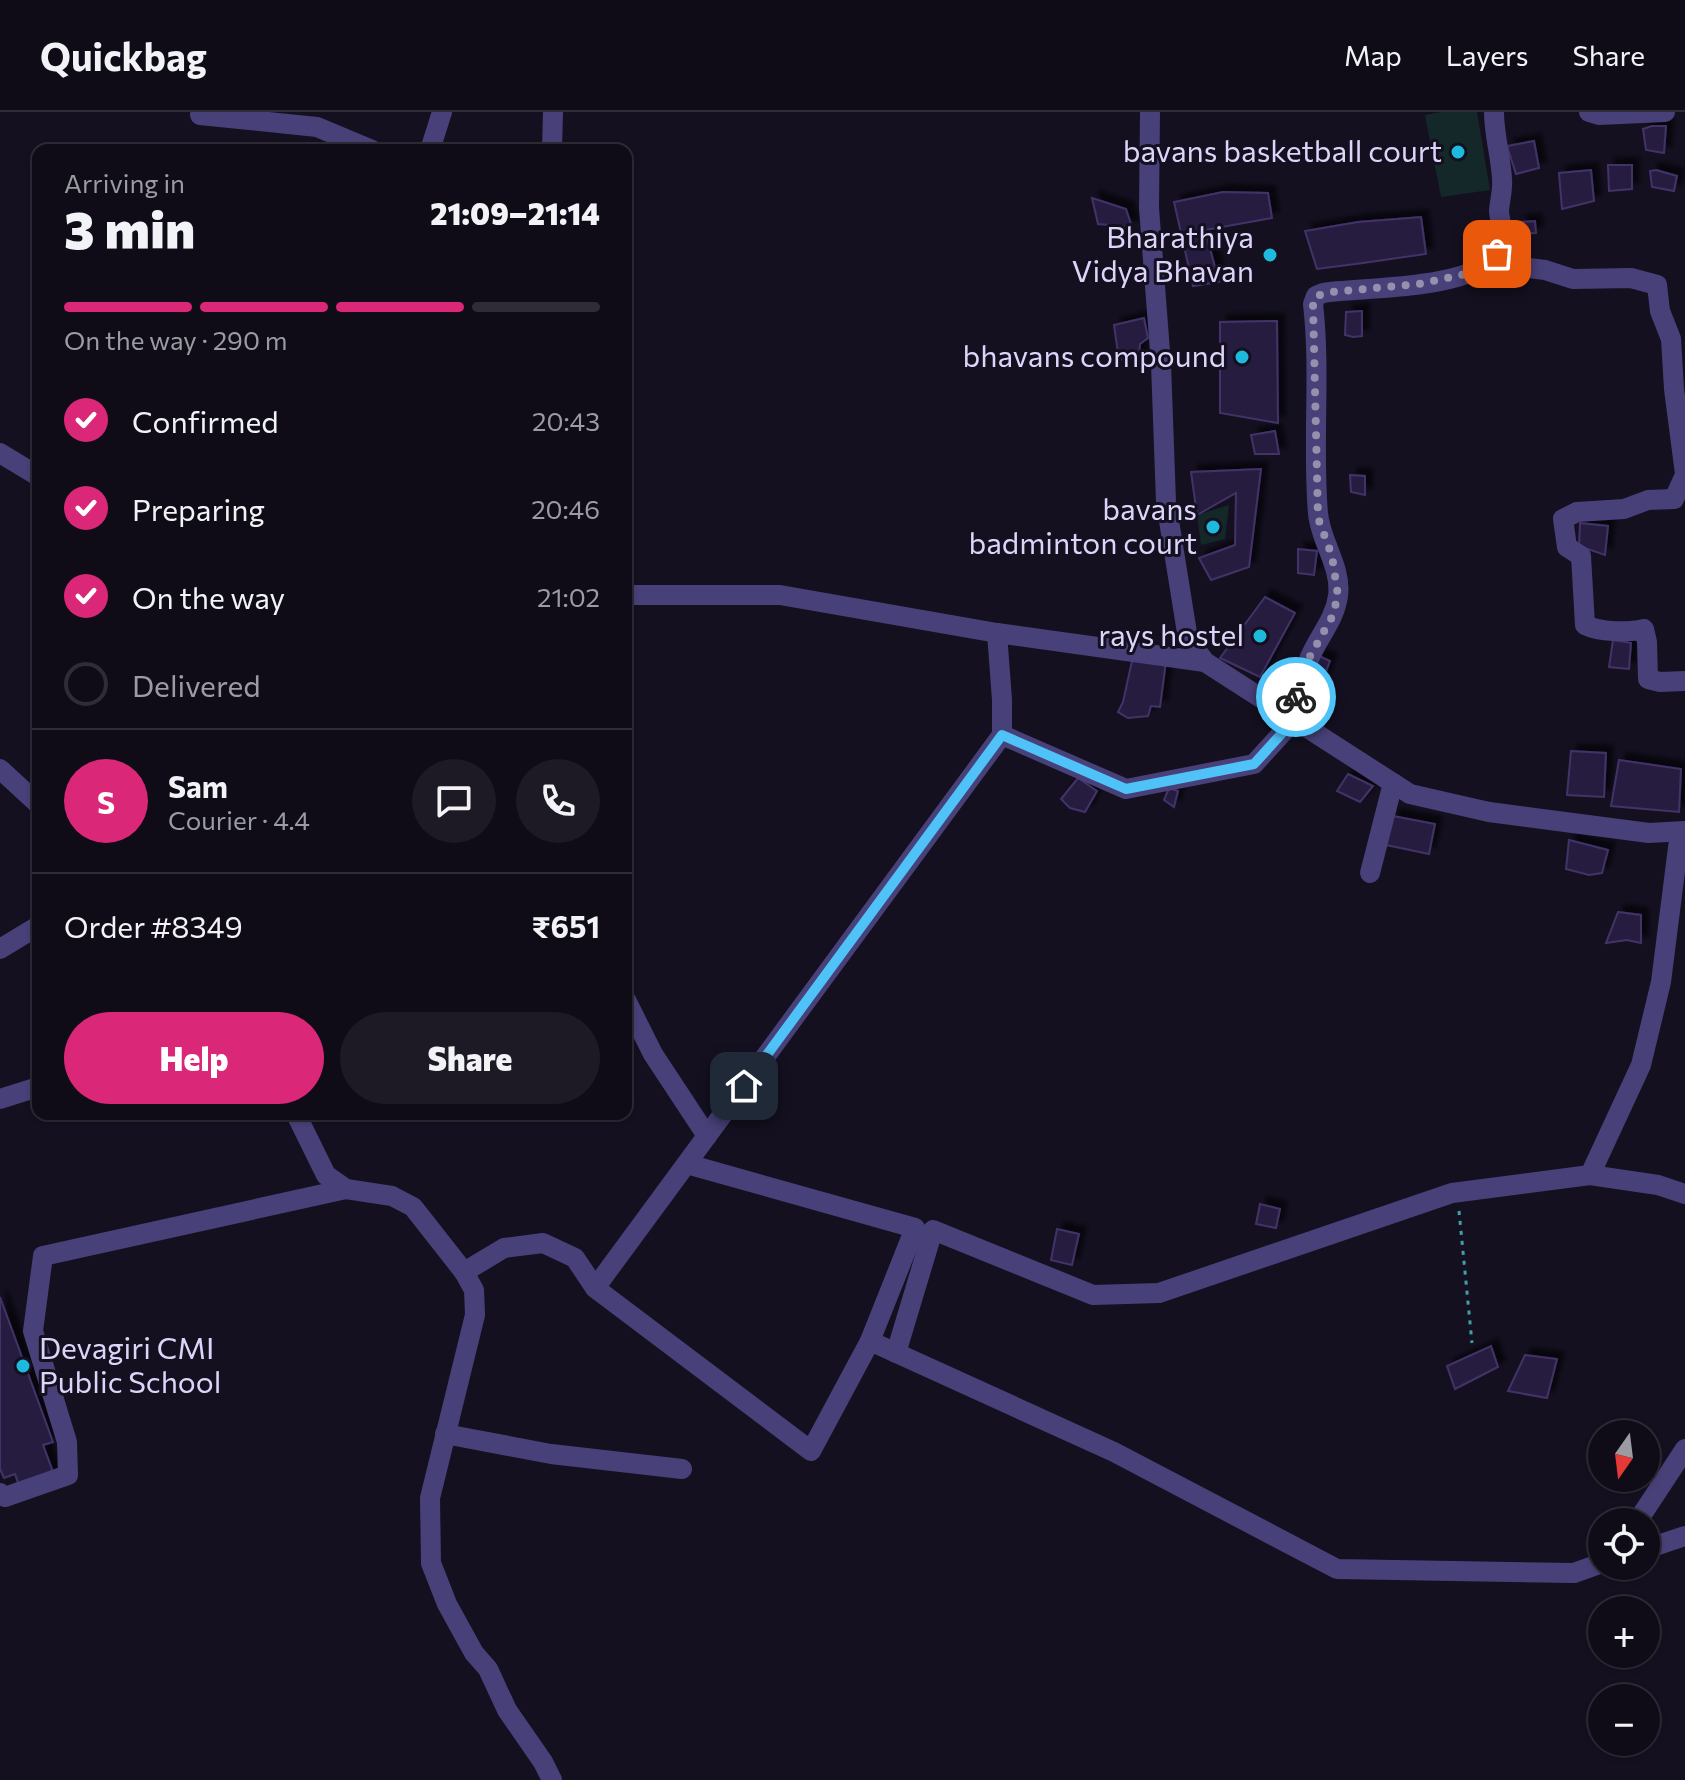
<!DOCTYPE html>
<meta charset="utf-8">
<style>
body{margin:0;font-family:Commissioner,sans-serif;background:#1d1a25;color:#f1f3f6;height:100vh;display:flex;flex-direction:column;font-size:30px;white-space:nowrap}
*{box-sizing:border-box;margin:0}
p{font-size:26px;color:#9b9ba2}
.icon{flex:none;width:44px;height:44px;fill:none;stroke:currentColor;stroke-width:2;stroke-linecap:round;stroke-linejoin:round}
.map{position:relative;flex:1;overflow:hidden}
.sheet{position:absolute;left:32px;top:32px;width:600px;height:976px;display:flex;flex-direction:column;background:#0f0c18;border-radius:16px;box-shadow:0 2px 6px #0004,0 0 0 2px #2f2c37}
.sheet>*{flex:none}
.needle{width:52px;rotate:194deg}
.tools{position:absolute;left:1588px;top:1308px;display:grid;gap:16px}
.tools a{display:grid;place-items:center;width:72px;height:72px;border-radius:50%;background:#0f0c18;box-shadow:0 2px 6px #0004,0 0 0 2px #2f2c37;font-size:40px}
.pin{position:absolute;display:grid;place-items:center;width:68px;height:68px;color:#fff;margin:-34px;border-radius:16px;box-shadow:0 4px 12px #0006}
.courier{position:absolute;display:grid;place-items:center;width:80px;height:80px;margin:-40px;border:6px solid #4fc3f7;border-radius:50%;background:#fff;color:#222;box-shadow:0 2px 10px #0007}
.headline em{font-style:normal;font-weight:800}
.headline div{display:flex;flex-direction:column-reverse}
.headline{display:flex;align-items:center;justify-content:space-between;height:136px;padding:0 32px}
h1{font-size:52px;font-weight:800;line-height:60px}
.bar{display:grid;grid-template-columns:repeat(4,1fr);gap:12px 8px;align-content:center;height:96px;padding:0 32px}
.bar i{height:10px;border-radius:6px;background:#2f2c37}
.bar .active{background:#db2777}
.bar p{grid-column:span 4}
.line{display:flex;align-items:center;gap:20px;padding:0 32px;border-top:2px solid #2f2c37}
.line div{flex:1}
.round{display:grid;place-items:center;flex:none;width:84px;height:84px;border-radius:42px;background:#1d1a25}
ol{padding:0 32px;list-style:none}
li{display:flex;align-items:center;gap:24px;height:88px}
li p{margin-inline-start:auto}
li .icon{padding:8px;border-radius:50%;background:#db2777;color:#fff;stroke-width:4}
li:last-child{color:#9b9ba2}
li i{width:44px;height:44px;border:4px solid #2f2c37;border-radius:50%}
.primary-button{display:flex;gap:16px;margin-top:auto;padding:16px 32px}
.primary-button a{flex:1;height:92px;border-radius:48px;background:#db2777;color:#fff;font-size:32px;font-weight:800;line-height:92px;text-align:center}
.primary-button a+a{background:#1d1a25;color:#f1f3f6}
header{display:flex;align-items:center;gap:48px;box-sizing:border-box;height:112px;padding:0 40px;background:#0f0c18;border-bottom:2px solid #2f2c37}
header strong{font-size:38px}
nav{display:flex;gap:44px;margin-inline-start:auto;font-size:28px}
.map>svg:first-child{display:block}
.green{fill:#142829}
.building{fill:#281e3f;stroke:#423368;stroke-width:2;filter:url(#shadow)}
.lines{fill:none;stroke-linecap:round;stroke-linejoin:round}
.path{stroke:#3ea2a4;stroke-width:3;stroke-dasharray:4 6;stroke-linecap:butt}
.minor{stroke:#484179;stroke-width:20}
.done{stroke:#9690ad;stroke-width:8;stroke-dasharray:0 14.4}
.route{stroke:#4fc3f7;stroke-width:10}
.poi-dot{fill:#1dbadd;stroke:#141020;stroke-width:3}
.labels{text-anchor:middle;stroke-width:6;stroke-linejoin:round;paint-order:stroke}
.poi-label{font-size:30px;fill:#dcd5f9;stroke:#141020;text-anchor:end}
</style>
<header>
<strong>Quickbag</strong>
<nav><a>Map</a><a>Layers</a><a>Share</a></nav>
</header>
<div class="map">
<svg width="1685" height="1668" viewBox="0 0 1685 1668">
<defs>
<filter id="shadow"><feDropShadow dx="7" dy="-7" stdDeviation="2" flood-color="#0009"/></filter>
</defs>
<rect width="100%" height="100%" fill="#141020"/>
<!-- green -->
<g class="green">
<polygon points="1441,0 1477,0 1490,78 1441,85 1425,3"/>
<polygon points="1229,393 1225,427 1201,433 1197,403"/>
</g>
<!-- building -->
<g class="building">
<polygon points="1652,14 1666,14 1664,41 1646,38 1643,17"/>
<polygon points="1534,29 1539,56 1516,62 1507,34"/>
<polygon points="1608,53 1632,53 1632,77 1609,79"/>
<polygon points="1591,58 1594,89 1562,97 1559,61"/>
<polygon points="1656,58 1677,64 1674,79 1652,75 1650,59"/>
<polygon points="1223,80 1268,81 1272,106 1205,118 1219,170 1193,174 1174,90"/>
<polygon points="1092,86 1126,97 1132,115 1098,112"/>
<polygon points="1421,105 1426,142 1363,151 1317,157 1305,119 1358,110"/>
<polygon points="1535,109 1536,121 1519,122 1520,110"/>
<polygon points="1362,199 1362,224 1353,225 1345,223 1346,200"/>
<polygon points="1144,206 1148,226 1140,232 1139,244 1119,248 1114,213"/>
<polygon points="1277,209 1278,311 1220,301 1220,210"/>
<polygon points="1275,319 1279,342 1255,342 1251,323"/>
<polygon points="1261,357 1249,455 1211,468 1199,446 1235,433 1236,381 1197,403 1191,360"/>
<polygon points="1350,363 1365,364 1365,383 1351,380"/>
<polygon points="1580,411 1608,414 1605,443 1579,434"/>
<polygon points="1298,437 1317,439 1314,463 1298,461"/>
<polygon points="1265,485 1295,501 1260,565 1220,546"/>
<polygon points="1613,528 1631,531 1629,557 1609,555"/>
<polygon points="1317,543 1330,549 1323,567 1310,565"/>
<polygon points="1132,549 1166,549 1160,595 1151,594 1148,604 1128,606 1118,600 1123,590"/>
<polygon points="1571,639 1606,641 1604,685 1567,683"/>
<polygon points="1619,648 1681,657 1679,700 1611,694"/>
<polygon points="1348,662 1373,674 1360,690 1337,679"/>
<polygon points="1078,666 1097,679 1085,700 1070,696 1061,687"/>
<polygon points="1169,676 1178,679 1174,695 1164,688"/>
<polygon points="1393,704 1435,712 1429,742 1386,733"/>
<polygon points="1569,728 1608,738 1602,761 1589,763 1566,757"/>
<polygon points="1618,800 1641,803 1641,831 1627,828 1606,831"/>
<polygon points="1260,1092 1280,1097 1276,1116 1256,1112"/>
<polygon points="1057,1117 1079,1122 1072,1153 1051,1148"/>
<polygon points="0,1185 53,1330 43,1333 56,1368 21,1380 15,1362 4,1366 0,1357"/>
<polygon points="1491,1234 1498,1255 1455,1277 1447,1254"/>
<polygon points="1525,1243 1557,1247 1547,1286 1508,1279"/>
</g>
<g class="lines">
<!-- path -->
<polyline class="path" points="1459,1099 1472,1231"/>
<!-- minor -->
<g class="minor">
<polyline points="1150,0 1149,96 1161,252 1166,390 1188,527 1205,550 1410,682 1489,700 1649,721 1685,719"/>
<polyline points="1589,0 1599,3 1665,0"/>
<polyline points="200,3 317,15 372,38"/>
<polyline points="430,38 442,0"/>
<polyline points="552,38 553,0"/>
<polyline points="1479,159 1513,154 1545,158 1573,167 1631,166 1657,173 1660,199 1671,227 1674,277 1685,362"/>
<polyline points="0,341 38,364"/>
<path d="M1685 363 1674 387 1648 388 1624 397 1577 400 1563 407 1567 435 1581 444 1585 513C1599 520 1628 521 1644 517L1647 530 1648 567 1660 570 1685 569"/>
<polyline points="626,483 780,483 997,521 1002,588 1002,623"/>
<polyline points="997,521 1205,550"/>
<path d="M1286 600C1301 585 1302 564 1310 545 1319 524 1335 507 1338 484 1342 455 1320 429 1318 401 1312 332 1321 261 1313 192L1316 184 1323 181C1362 174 1495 181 1503 128 1504 118 1499 108 1499 98 1500 87 1503 78 1502 67 1501 45 1494 23 1494 0"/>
<polyline points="1295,607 1254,652 1126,677 1002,623 595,1176 811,1339 870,1229 1114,1340 1337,1457 1574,1461 1602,1451"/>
<polyline points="0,657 38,692"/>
<polyline points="1370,761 1393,671"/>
<polyline points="0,837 38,814"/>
<polyline points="626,888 653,942 707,1024"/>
<polyline points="0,987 38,975"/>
<polyline points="296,1002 326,1063 346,1077 392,1084 413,1095 464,1160 474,1178 475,1203 430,1386 431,1451 447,1492 474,1541 488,1557 507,1598 543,1650 552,1668"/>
<polyline points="687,1052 915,1116 870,1229"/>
<polyline points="1590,1063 1641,953 1661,870 1680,720"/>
<polyline points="464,1160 504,1136 543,1131 575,1146 595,1176"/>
<polyline points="896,1241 933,1118 1093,1183 1159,1181 1452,1081 1590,1063 1658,1073 1685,1082"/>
<polyline points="445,1322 551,1342 682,1357"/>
<polyline points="0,1381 5,1385 68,1363 67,1330 33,1219 43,1144 346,1077"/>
<polyline points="1637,1410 1685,1337"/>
<polyline points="1646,1437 1685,1424"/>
</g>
</g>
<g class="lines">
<!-- done -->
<polyline class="done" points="1296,585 1308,548 1332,505 1338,484 1332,444 1318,406 1313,192 1316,184 1331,180 1419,172 1457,164 1479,159 1497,142"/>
<!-- route -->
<polyline class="route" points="744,974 1002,623 1126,677 1254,652 1295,607 1286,600 1296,585"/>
</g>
<!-- markers -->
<g class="poi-dot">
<circle cx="1458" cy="40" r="8"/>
<circle cx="1270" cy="143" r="8"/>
<circle cx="1242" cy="245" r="8"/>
<circle cx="1213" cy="415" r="8"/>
<circle cx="1260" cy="524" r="8"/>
<circle cx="23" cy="1254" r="8"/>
</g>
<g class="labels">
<!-- poi labels -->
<g class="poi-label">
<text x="1442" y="50">bavans basketball court</text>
<text x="1254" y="136">Bharathiya<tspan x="1254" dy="34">Vidya Bhavan</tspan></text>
<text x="1226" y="255">bhavans compound</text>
<text x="1197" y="408">bavans<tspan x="1197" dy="34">badminton court</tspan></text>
<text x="1244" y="534">rays hostel</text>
<text x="39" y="1247" text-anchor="start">Devagiri CMI<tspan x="39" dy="34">Public School</tspan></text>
</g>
</g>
</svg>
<div class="tools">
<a><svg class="needle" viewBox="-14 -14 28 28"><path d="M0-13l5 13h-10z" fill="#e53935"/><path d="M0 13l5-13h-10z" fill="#9b9ba2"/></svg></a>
<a><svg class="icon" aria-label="locate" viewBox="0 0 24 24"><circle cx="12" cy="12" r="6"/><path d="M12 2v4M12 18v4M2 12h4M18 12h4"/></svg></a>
<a>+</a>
<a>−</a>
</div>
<div class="pin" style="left:1497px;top:142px;background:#ea580c"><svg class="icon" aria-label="bag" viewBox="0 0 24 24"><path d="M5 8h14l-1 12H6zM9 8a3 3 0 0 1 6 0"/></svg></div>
<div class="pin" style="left:744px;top:974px;background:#1f2937"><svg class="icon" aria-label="home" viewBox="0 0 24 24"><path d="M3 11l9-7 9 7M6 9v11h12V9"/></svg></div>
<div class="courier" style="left:1296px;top:585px"><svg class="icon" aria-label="bike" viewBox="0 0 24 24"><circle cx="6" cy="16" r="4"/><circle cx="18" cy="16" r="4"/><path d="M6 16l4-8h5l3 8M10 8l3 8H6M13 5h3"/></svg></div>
<section class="sheet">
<div class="headline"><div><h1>3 min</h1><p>Arriving in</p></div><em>21:09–21:14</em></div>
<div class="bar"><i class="active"></i><i class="active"></i><i class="active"></i><i></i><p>On the way · 290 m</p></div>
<ol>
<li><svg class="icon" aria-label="check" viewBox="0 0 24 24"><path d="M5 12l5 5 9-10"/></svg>Confirmed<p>20:43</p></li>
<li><svg class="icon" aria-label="check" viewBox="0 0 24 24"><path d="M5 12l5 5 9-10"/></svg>Preparing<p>20:46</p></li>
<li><svg class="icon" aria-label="check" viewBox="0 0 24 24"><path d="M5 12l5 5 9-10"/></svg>On the way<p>21:02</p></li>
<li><i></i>Delivered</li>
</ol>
<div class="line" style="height:144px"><b class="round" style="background:#db2777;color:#fff">S</b><div><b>Sam</b><p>Courier · 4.4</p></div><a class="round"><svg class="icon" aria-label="chat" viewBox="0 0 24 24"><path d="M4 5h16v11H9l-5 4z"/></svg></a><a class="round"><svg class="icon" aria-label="phone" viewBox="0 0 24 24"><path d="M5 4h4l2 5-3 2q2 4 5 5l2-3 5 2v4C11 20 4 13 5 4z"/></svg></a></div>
<div class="line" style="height:104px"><div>Order #8349</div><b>₹651</b></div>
<div class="primary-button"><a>Help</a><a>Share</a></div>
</section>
</div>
